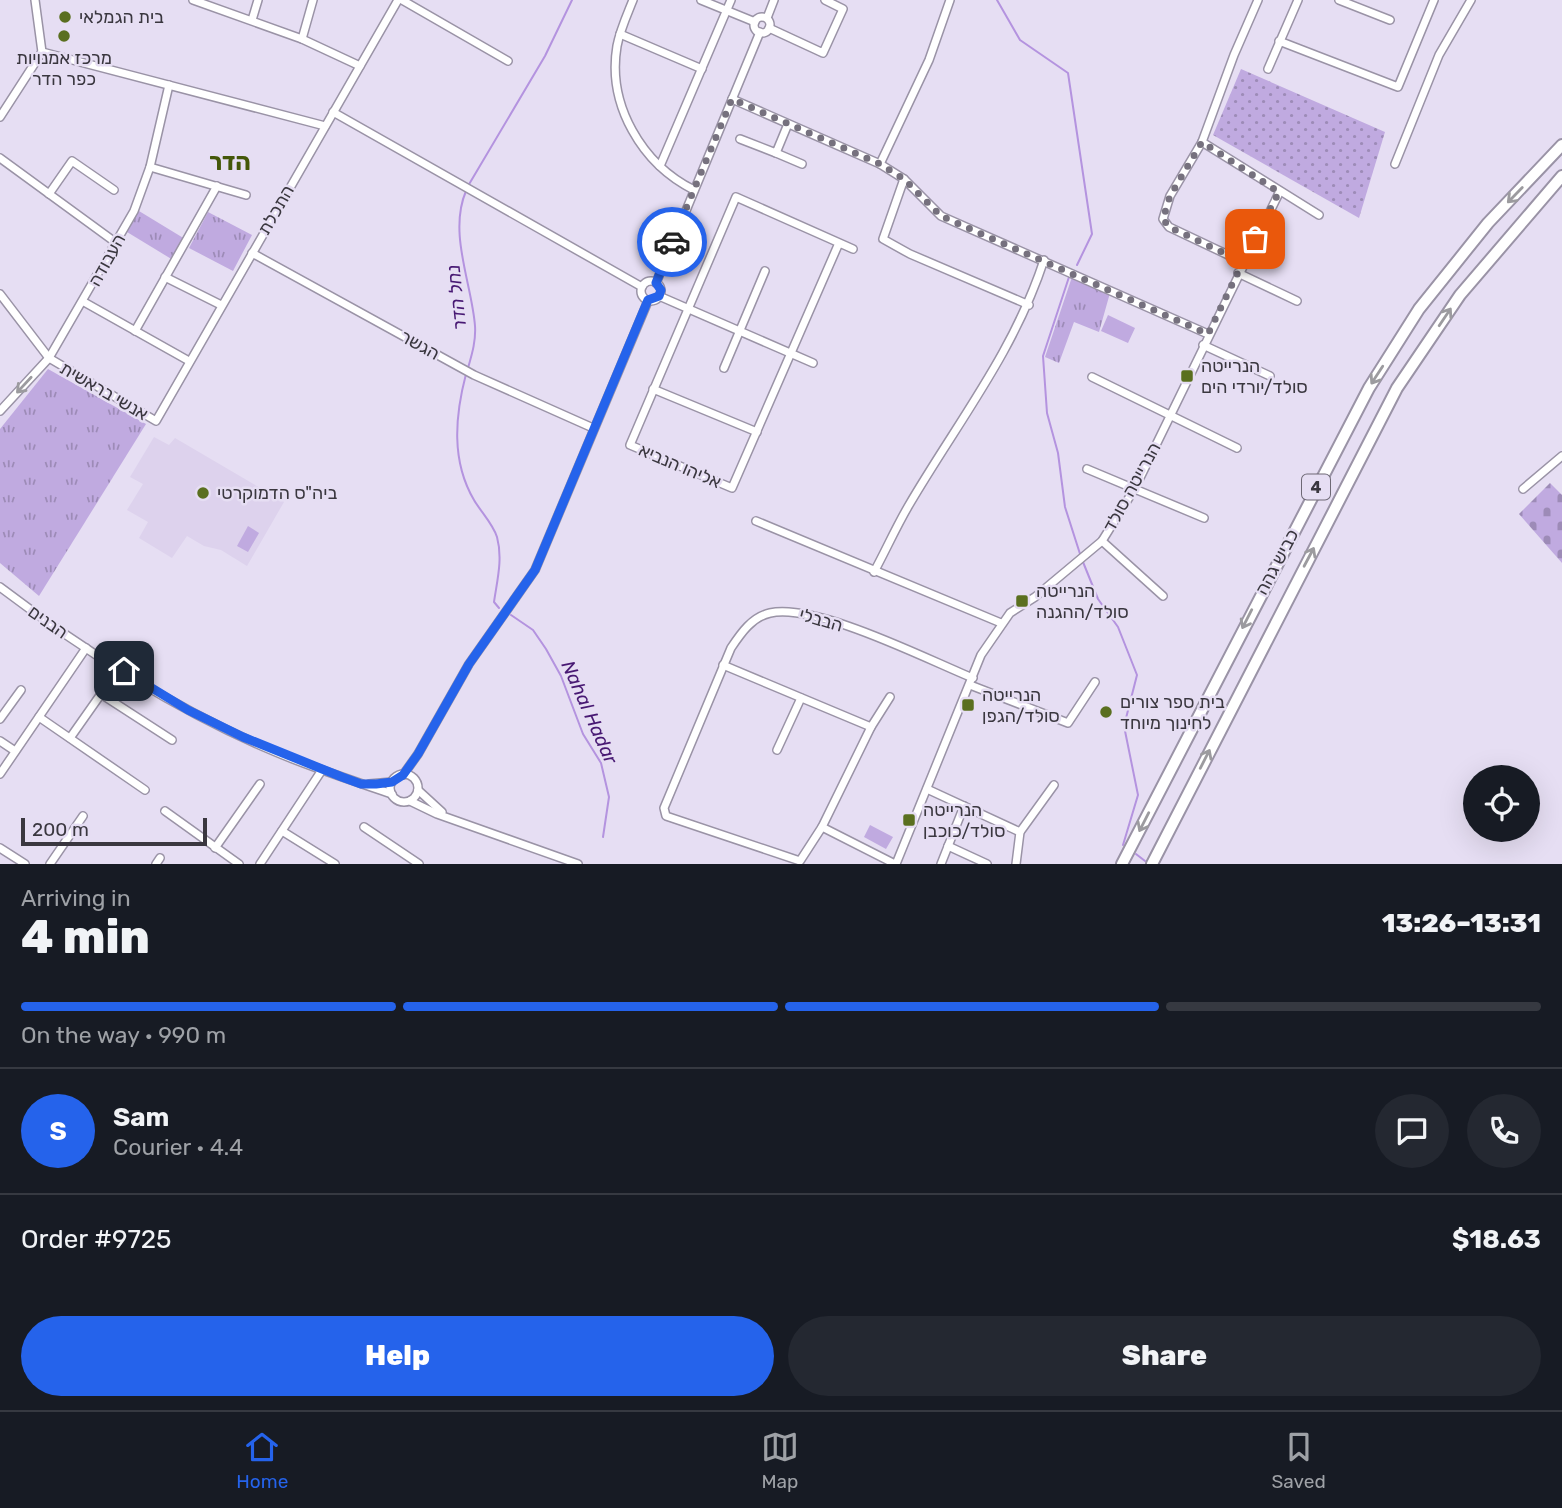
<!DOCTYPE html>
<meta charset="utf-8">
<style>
body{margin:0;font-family:Rubik,Heebo,sans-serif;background:#242831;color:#f1f3f6;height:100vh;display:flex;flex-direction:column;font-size:26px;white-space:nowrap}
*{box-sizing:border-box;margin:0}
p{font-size:23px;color:#9ea1a6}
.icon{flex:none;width:38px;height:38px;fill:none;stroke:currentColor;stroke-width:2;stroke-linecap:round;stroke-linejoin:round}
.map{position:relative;height:864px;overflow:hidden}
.panel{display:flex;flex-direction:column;background:#171b24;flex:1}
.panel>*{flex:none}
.fabs{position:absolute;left:1463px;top:765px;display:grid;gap:14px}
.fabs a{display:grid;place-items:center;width:77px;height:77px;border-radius:50%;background:#171b24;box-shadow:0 7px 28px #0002;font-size:35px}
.scale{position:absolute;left:21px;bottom:18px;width:186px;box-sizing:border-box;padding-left:7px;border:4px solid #3a373f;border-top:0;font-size:19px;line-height:24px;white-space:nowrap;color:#3a373f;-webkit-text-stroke:5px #e6def3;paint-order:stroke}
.pin{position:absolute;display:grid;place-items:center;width:60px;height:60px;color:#fff;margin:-30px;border-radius:14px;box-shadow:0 4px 10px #0006}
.courier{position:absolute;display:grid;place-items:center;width:70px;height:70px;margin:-35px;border:5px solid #2563eb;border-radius:50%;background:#fff;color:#222;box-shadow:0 2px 9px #0007}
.head em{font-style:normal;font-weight:800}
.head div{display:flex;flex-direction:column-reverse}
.head{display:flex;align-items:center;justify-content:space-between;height:119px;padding:0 21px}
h1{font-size:46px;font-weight:800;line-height:52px}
.bar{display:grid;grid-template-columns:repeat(4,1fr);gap:10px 7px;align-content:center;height:84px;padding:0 21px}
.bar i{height:9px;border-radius:5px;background:#363941}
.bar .current{background:#2563eb}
.bar p{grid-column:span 4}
.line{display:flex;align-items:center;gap:18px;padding:0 21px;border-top:2px solid #363941}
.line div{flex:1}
.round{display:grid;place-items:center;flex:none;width:74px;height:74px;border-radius:37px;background:#242831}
.action{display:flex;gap:14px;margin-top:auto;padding:14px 21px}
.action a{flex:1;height:80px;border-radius:42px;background:#2563eb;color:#fff;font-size:28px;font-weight:800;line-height:80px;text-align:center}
.action a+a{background:#242831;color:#f1f3f6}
.dock{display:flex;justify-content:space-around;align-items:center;height:98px;border-top:2px solid #363941;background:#171b24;font-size:19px;color:#9ea1a6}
.dock a{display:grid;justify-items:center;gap:4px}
.dock .current{color:#2563eb}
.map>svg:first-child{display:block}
.built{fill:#ddd2ed}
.grass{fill:url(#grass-dots)}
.cemetery{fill:url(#cemetery-stones)}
.park{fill:url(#park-tufts)}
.pitch{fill:#c0aae0}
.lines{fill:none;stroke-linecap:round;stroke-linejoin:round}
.stream{stroke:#b493df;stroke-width:2}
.minor-casing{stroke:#9a93a6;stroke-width:10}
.highway-casing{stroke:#9a93a6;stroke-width:14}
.minor{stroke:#fff;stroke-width:7}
.highway{stroke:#fff;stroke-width:10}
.oneway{stroke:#9c9b9f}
.done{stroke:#76717e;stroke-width:7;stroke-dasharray:0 12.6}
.route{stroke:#2563eb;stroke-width:9}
.poi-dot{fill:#5a6f1f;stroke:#e6def3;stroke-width:2.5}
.labels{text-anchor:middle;stroke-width:5;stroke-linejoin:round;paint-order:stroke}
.shield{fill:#e6def3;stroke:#6e6975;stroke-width:2}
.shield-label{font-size:16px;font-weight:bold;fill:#3a373f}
.poi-label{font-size:18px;fill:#3a373f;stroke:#e6def3;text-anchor:start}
.street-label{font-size:18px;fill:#3a373f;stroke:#e6def3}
.water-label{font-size:19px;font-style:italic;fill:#481973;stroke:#e6def3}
.district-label{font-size:24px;font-weight:bold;fill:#445709;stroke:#e6def3}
</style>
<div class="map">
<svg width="1562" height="864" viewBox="0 0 1562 864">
<defs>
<pattern id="grass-dots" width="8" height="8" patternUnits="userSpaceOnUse" patternTransform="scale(1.75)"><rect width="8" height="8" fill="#c0aae0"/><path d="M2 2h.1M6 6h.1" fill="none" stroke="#9d8bb7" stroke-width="1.8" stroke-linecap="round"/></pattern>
<pattern id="cemetery-stones" width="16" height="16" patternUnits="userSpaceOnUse" patternTransform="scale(1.75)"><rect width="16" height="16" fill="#c0aae0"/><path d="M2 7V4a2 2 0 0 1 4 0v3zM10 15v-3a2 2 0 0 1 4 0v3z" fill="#9d8bb7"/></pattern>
<pattern id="park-tufts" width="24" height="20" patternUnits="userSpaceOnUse" patternTransform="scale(1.75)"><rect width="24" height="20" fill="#c0aae0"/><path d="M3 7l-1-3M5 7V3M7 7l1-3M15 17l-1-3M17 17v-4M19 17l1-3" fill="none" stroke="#9d8bb7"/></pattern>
</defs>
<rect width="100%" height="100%" fill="#e6def3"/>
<!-- built -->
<polygon class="built" points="154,437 169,445 175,438 284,502 247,566 221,550 204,546 187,536 172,558 139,538 148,522 127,510 143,484 130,477"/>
<!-- grass -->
<polygon class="grass" points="1241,69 1385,132 1359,218 1213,135"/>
<!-- cemetery -->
<polygon class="cemetery" points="1550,483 1562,495 1562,563 1519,514"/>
<!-- park -->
<g class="park">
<polygon points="139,211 185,239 173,260 127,232"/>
<polygon points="208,212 252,235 233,271 189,248"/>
<polygon points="1072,277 1110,293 1099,332 1074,322 1059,363 1045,357"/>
<polygon points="48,369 146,424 39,596 0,563 0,429"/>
</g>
<!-- pitch -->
<g class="pitch">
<polygon points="1108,315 1135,328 1128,343 1101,331"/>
<polygon points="248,526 259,533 248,552 237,546"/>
<polygon points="870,825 893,837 886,849 864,837"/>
</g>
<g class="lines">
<!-- stream -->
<g class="stream">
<polyline points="997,0 1020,40 1068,73 1092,234 1077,265"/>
<polyline points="468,186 545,56 572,0"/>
<path d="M466 191C448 233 472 284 475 326 476 341 472 354 468 368"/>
<polyline points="1069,277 1043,356 1047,413 1058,453 1065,507 1081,557"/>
<path d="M466 374C455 416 451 461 474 500 481 512 493 524 497 537 503 559 497 581 494 602L499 608"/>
<polyline points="1083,562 1098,599 1118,627 1137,675 1124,726 1138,795 1123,845"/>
<polyline points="511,615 533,630 546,649 561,676 583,734 601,763 609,797 603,837"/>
<polyline points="1136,854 1145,861"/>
</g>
<defs>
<g id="minor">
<polyline points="35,0 42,52"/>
<polyline points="193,0 302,39 360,66"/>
<polyline points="402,0 508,61"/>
<path d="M633 0C627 15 620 30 617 46 607 105 642 164 694 190"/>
<polyline points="701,0 755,22"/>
<polyline points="1339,0 1390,20"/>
<circle cx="762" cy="25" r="8"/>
<polyline points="767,18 774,0"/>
<polyline points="252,20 258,0"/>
<polyline points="769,28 823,53 843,9 825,0"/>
<polyline points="620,34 702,69"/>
<polyline points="302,39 313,0"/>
<polyline points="1279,41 1398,87 1434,0"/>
<polyline points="42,52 325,126"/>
<polyline points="1268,69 1298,0"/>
<polyline points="732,99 880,164 904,179 941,216 1208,334"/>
<polyline points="333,112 642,287"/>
<polyline points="0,117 42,52"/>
<polyline points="740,139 776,153 788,124"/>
<polyline points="1202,142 1319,215"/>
<polyline points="776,153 802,164"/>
<polyline points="0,158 115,242"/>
<polyline points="880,164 929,60 950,0"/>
<polyline points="1395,164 1439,55 1471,0"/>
<polyline points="660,166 731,0"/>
<polyline points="150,167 246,195"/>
<polyline points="904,179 883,239 910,254 1029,305"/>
<polyline points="49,194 72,161 114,190"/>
<polyline points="839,243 732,488 630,445 736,197 853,249"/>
<polyline points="252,253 474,375 593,428"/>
<polyline points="1243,262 1169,227 1163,219 1170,196 1202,142 1234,55 1258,0"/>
<polyline points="1238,273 1297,301"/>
<polyline points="165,277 221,305"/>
<circle cx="651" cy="291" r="10"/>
<polyline points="656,283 760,32"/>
<polyline points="0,294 49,358 156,421 398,0"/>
<polyline points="659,296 813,363"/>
<polyline points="84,302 189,361"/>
<polyline points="135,331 217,186"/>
<polyline points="1203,345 1270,376"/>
<polyline points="724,368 765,271"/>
<polyline points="1092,377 1237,448"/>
<polyline points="653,389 757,432"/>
<polyline points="0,411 49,358 134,211 150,167 169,85"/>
<polyline points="1087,469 1204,518"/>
<polyline points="1523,489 1562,456"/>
<polyline points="756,521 1001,623"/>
<polyline points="1102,541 1163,596"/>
<path d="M874 572C886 550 896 527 909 505 957 423 1014 352 1044 260"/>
<path d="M0 587C83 650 174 709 271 750 310 767 351 780 392 794"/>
<polyline points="723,665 871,727"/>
<polyline points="970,685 1068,723 1095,682"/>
<path d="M890 697 871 727 822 827 800 861 666 816 664 808 731 648C741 633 752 617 770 613 817 603 926 659 973 678"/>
<polyline points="39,717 145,790"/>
<polyline points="0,719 21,690"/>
<polyline points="70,738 101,694 172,740"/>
<polyline points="0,741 15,751"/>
<polyline points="777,750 801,698"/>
<polyline points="0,774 86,648"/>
<circle cx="404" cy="788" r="14"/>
<polyline points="403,775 418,754 469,664 535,570 648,301"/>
<polyline points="369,784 392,782"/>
<polyline points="927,789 1020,832"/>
<polyline points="418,790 442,812"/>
<polyline points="410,801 437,814 578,864"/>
<polyline points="165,811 239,864"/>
<polyline points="364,827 419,864"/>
<polyline points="822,827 895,864"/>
<polyline points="282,831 335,864"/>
<polyline points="948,846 987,864"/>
<polyline points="0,848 25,864"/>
<polyline points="215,848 260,784"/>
<polyline points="50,864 83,816"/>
<polyline points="156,864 160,858"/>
<polyline points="260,864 322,770"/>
<polyline points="896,864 981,655 1010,613 1035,597 1102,541 1135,488 1279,193"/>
<polyline points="941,864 964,806"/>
<polyline points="1016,864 1020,832 1054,785"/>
</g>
<g id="highway">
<polyline points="1122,864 1369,388 1419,309 1488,223 1562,145"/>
<polyline points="1152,864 1397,388 1460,295 1562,176"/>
</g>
</defs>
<!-- minor casing -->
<use href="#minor" class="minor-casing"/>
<!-- highway casing -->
<use href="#highway" class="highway-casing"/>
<!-- minor -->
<use href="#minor" class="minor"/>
<!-- highway -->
<use href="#highway" class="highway"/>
</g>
<!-- one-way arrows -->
<defs><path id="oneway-shaft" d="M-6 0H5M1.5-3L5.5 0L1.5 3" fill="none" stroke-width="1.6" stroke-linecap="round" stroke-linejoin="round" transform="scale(1.75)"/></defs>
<g class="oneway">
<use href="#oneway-shaft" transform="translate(1515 195) rotate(134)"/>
<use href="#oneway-shaft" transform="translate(1445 317) rotate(-56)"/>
<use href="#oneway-shaft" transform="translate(1377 375) rotate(123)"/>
<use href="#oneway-shaft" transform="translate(24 385) rotate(133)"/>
<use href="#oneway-shaft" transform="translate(1309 557) rotate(-62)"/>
<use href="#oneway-shaft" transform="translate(1247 619) rotate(117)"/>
<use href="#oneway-shaft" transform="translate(1205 759) rotate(-63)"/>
<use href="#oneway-shaft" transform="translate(1144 822) rotate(117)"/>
</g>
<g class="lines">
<!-- done -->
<polyline class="done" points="672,242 732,99 880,164 904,179 941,216 1208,334 1243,262 1169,227 1163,219 1170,196 1202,142 1279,192 1255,239"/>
<!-- route -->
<polyline class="route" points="124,671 188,710 243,737 342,777 361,784 376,784 392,782 403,775 418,754 469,664 535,570 648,300 659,296 661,290 656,283 672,242"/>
</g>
<!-- markers -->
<g class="poi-dot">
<circle cx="65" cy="17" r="7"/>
<circle cx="64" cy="36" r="7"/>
<rect x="1180" y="369" width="14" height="14" rx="3.5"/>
<circle cx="203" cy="493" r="7"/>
<rect x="1015" y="594" width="14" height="14" rx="3.5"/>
<rect x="961" y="698" width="14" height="14" rx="3.5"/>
<circle cx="1106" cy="712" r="7"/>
<rect x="902" y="813" width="14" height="14" rx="3.5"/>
</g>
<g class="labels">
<!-- shield labels -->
<rect class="shield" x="1302" y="474.5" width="28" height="25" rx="5"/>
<g class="shield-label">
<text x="1316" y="493">4</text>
</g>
<!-- poi labels -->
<g class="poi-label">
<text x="79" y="23">בית הגמלאי</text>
<text x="64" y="64" text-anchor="middle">מרכז אמנויות<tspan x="64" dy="21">כפר הדר</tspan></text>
<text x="1201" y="372">הנרייטה<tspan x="1201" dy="21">סולד/יורדי הים</tspan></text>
<text x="217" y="499">ביה"ס הדמוקרטי</text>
<text x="1036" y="597">הנרייטה<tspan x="1036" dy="21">סולד/ההגנה</tspan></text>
<text x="982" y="701">הנרייטה<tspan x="982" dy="21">סולד/הגפן</tspan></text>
<text x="1120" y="708">בית ספר צורים<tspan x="1120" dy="21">לחינוך מיוחד</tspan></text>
<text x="923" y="816">הנרייטה<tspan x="923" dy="21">סולד/כוכבן</tspan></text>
</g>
<!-- street labels -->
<g class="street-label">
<text transform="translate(276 210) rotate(-60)" y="6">התכלת</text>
<text transform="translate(107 260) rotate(-61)" y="6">העבודה</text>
<text transform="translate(420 345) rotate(29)" y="6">הגשר</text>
<text transform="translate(104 391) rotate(30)" y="6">אנשי בראשית</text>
<text transform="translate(680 466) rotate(23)" y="6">אליהו הנביא</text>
<text transform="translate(1132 487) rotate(-61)" y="6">הנרייטה סולד</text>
<text transform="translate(1277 562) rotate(-62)" y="6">כביש גהה</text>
<text transform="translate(821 620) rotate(16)" y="6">הבבלי</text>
<text transform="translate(48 622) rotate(35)" y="6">הבנים</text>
</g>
<!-- water labels -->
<g class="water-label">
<text transform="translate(456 298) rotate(-96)" y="7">נחל הדר</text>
<text transform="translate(590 712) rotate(66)" y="7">Nahal Hadar</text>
</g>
<!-- district labels -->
<g class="district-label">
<text x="230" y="170">הדר</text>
</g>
</g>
</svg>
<div class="fabs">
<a><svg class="icon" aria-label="locate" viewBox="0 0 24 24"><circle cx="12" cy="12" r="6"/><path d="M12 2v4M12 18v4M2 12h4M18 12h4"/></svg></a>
</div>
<div class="scale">200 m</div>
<div class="pin" style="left:1255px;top:239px;background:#ea580c"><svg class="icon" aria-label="bag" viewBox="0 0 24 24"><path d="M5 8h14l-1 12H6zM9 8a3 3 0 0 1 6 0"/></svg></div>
<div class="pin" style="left:124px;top:671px;background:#1f2937"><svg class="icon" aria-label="home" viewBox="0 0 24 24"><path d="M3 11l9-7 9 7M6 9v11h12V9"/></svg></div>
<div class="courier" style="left:672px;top:242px"><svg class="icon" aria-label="car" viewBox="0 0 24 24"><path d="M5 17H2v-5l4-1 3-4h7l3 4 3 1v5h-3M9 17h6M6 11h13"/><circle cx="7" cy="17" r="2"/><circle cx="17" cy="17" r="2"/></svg></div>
</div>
<section class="panel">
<div class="head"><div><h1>4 min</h1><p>Arriving in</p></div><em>13:26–13:31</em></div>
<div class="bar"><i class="current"></i><i class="current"></i><i class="current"></i><i></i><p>On the way · 990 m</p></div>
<div class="line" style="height:126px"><b class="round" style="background:#2563eb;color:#fff">S</b><div><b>Sam</b><p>Courier · 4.4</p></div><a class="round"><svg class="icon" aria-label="chat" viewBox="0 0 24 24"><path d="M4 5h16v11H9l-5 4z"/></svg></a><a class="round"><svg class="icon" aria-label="phone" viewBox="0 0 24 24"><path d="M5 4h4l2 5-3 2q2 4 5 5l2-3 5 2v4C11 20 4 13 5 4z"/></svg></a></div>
<div class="line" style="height:91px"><div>Order #9725</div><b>$18.63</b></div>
<div class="action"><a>Help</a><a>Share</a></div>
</section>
<nav class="dock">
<a class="current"><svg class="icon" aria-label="home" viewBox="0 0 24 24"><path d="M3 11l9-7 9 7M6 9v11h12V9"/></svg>Home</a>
<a><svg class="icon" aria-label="map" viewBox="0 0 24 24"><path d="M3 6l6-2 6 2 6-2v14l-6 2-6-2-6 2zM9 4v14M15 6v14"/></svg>Map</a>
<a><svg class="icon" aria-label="saved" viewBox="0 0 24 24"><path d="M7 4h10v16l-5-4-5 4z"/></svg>Saved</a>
</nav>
